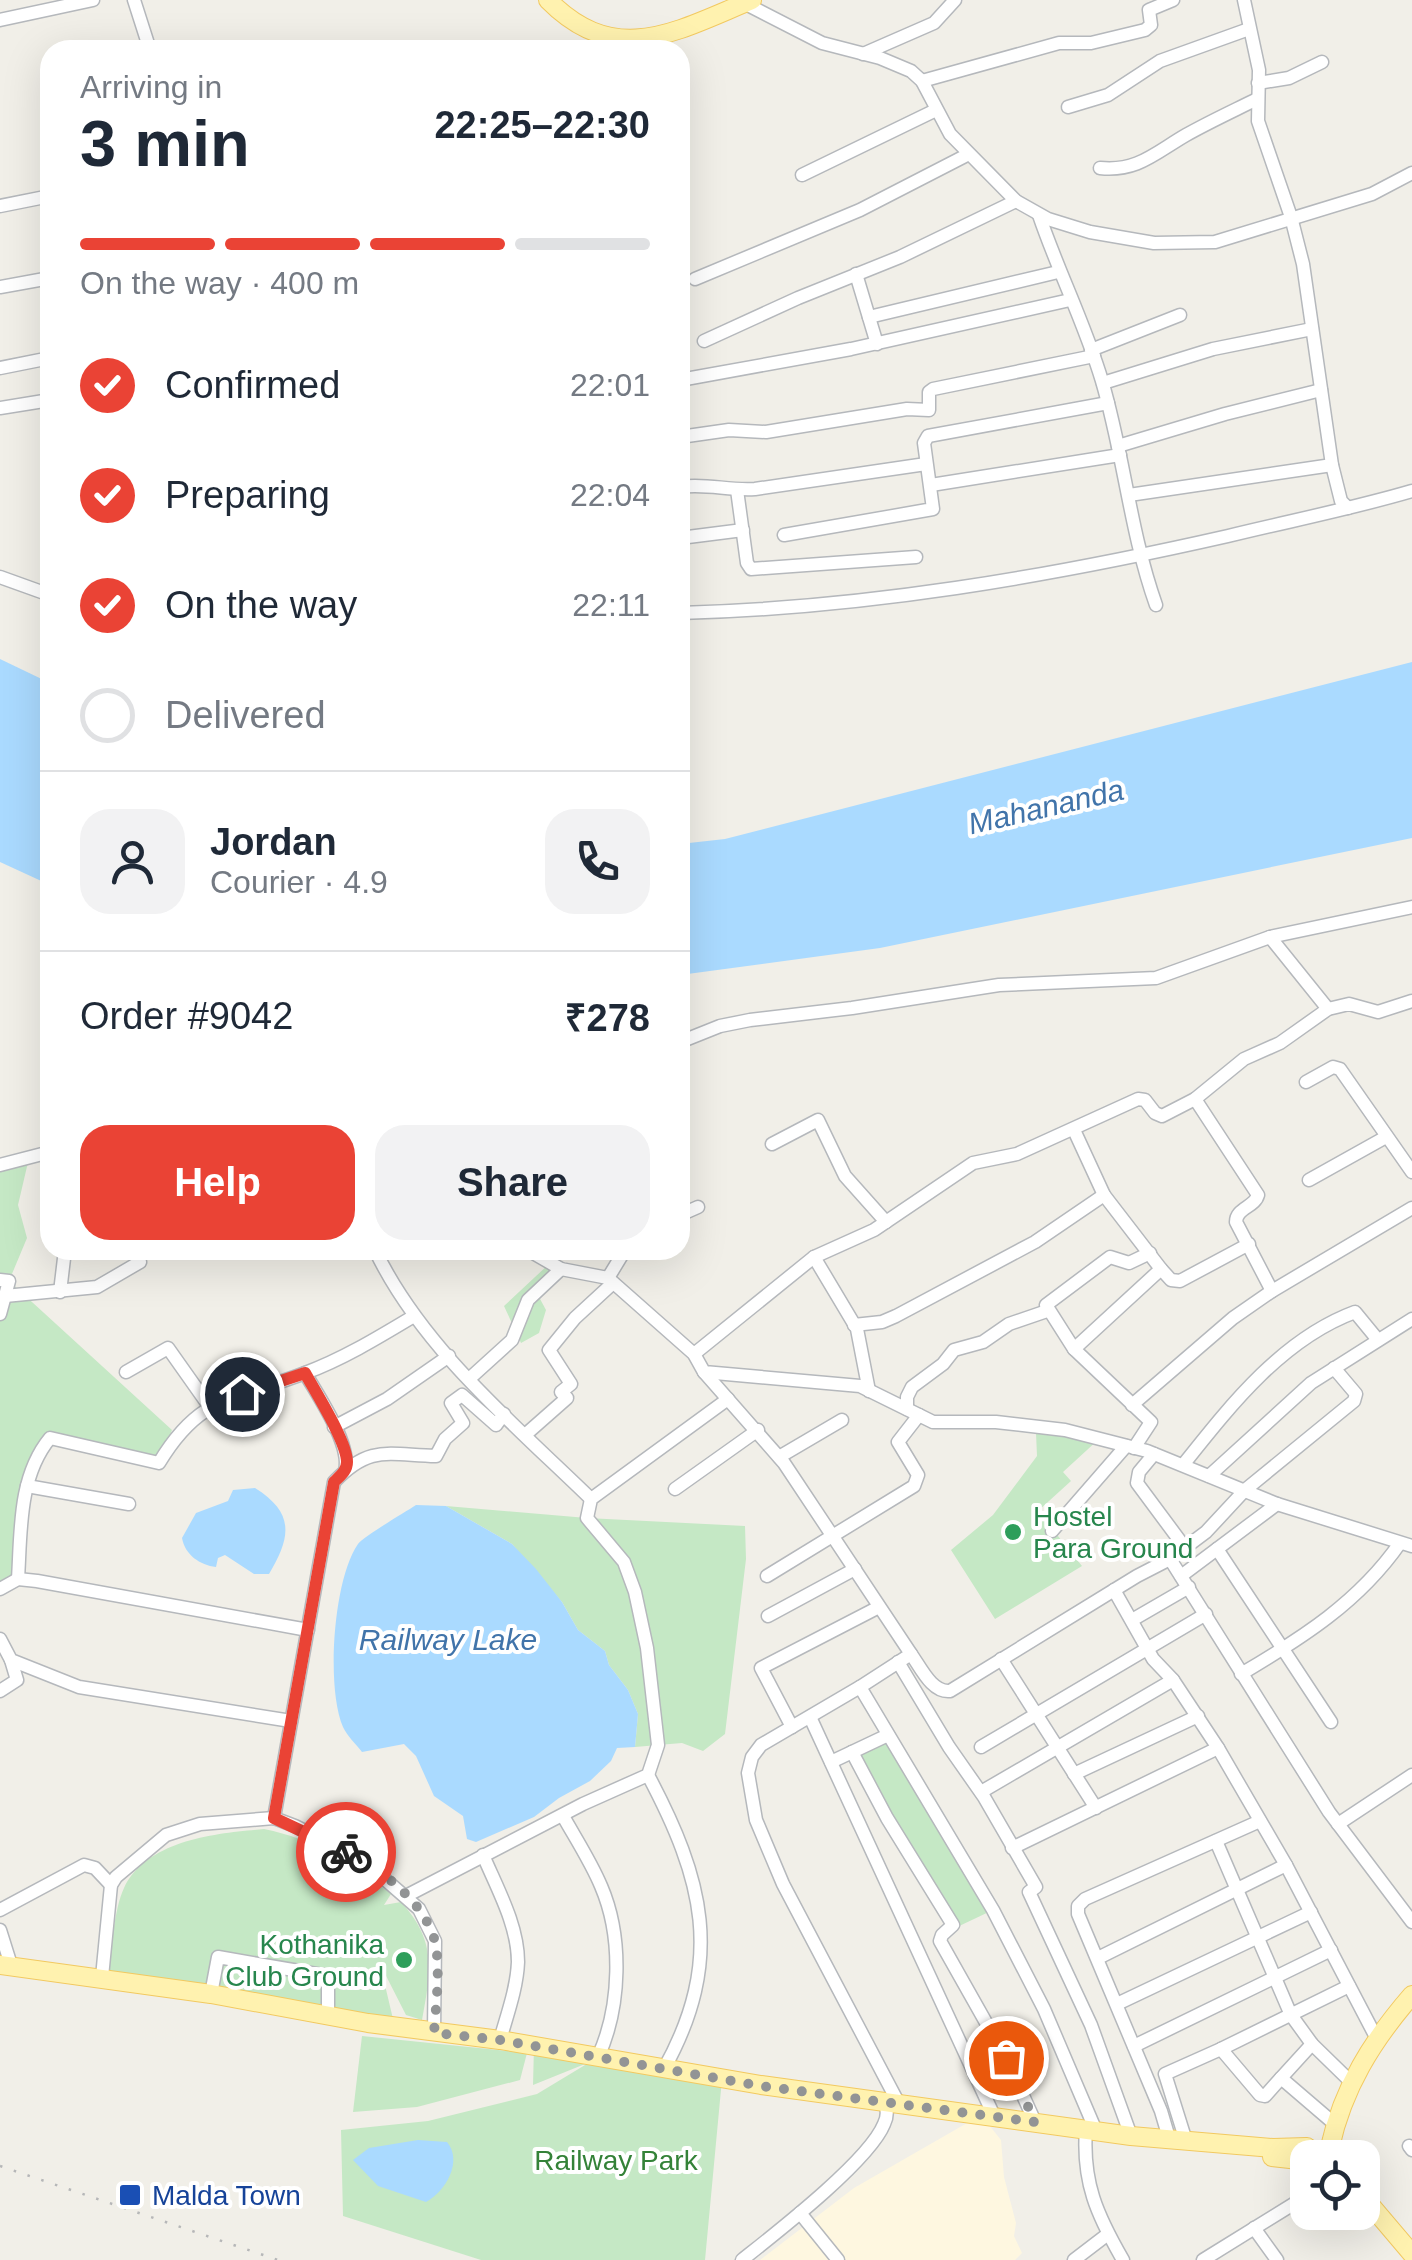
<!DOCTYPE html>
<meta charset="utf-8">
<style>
body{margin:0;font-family:Helvetica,sans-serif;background:#f2f2f3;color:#1f2937;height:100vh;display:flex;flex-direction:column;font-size:38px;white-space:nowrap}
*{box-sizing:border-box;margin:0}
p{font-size:32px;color:#747a83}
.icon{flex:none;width:55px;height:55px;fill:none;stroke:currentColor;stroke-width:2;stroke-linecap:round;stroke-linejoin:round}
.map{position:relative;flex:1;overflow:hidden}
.details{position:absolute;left:40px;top:40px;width:650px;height:1220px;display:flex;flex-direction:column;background:#fff;border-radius:30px;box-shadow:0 10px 40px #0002}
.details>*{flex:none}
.tools{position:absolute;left:1290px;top:2140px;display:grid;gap:20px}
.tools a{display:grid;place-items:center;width:90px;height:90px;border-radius:20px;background:#fff;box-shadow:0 10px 40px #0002;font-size:50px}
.pin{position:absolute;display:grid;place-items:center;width:85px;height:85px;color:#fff;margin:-42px;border:5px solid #fff;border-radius:50%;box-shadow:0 2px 10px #0007}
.courier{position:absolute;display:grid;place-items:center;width:100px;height:100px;margin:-50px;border:8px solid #ea4335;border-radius:50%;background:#fff;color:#222;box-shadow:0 2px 12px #0007}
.head em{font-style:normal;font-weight:700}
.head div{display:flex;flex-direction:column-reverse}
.head{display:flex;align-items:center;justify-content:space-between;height:170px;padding:0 40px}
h1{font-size:65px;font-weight:700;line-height:75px}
.bar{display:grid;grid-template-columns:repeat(4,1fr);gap:15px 10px;align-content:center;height:120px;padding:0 40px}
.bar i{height:12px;border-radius:8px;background:#e0e1e3}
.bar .on{background:#ea4335}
.bar p{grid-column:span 4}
.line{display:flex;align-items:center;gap:25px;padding:0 40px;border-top:2px solid #e0e1e3}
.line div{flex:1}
.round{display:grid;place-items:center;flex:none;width:105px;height:105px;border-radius:30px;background:#f2f2f3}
ol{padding:0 40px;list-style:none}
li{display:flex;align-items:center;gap:30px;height:110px}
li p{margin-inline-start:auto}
li .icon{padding:10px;border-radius:50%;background:#ea4335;color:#fff;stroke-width:4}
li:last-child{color:#747a83}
li i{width:55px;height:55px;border:5px solid #e0e1e3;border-radius:50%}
.cta{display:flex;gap:20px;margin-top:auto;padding:20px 40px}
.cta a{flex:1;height:115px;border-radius:30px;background:#ea4335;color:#fff;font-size:40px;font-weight:700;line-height:115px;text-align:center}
.cta a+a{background:#f2f2f3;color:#1f2937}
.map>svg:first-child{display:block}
.commercial{fill:#fef7e0}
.green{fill:#c5e8c5}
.water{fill:#aadaff}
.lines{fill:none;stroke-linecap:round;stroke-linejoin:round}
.minor-casing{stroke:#b5b8bc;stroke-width:15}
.major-casing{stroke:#f2c960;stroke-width:20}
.minor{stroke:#fff;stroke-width:12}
.major{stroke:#fff2af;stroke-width:18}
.rail{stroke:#b6b7b8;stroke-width:2.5;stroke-dasharray:2.5 12;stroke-linecap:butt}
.done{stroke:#929495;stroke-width:10;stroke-dasharray:0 18}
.route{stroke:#ea4335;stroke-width:12}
.leisure-dot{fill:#2e9e5b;stroke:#fff;stroke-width:4}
.transit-dot{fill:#1a4fb4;stroke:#fff;stroke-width:4}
.labels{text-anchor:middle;stroke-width:8;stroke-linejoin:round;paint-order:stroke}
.leisure-label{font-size:28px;fill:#27864d;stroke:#fff;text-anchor:start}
.park-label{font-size:28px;fill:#348238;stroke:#fff}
.transit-label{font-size:28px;fill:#164399;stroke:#fff;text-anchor:start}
.water-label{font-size:30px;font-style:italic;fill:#4174aa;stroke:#fff}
</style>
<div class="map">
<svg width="1412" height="2260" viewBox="0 0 1412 2260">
<rect width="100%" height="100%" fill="#f1efe8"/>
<!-- commercial -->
<polygon class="commercial" points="981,2115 1001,2140 1004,2177 1016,2223 1014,2236 1022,2253 1015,2260 760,2260 854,2188"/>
<!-- green -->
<g class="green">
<polygon points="29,1158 18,1205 27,1238 9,1281 172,1430 159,1463 46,1443 23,1497 18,1579 0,1589 0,1170"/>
<polygon points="550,1263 561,1269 539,1297 546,1310 539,1333 521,1343 504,1306"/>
<polygon points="1036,1433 1099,1439 1063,1472 1071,1481 1038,1511 1082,1566 995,1619 951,1550 993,1515 1037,1456"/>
<polygon points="446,1506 587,1518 745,1526 746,1559 725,1734 703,1751 682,1743 635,1747 638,1714 628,1690 609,1665 605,1651 578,1630 562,1602 512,1544"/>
<polygon points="887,1736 993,1910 955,1928 853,1752"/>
<path d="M264 1829C314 1839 352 1863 391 1894L384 1905 401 1902C437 1941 431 1971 422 2020L406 2015 380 1964 393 2019 107 1973C112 1949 114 1909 124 1888 147 1839 219 1833 264 1829Z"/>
<polygon points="362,2036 527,2053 520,2080 417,2107 353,2112"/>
<polygon points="534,2046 722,2079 705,2260 481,2260 343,2216 341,2130 428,2121 537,2094 590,2062 533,2085"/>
</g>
<!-- water -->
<g class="water">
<polygon points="0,659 50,683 50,885 0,862"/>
<polygon points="1412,662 1412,838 880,948 680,975 680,844 725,839"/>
<path d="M255 1488C295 1513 291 1537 269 1574H254L225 1555 218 1558 216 1567C200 1565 185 1555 182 1538L196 1513 228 1501 233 1490Z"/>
<path d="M416 1505 446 1506 512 1544 536 1569 562 1602 578 1630 605 1651 609 1665 628 1690 638 1714 635 1747 617 1748 611 1761 590 1781 559 1798 534 1817 476 1842 467 1839 463 1816 434 1796 416 1756 404 1744 362 1752C356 1744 347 1736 343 1727 326 1688 333 1580 358 1544 364 1536 404 1513 416 1505Z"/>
<path d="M418 2140 447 2142C463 2161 446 2191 426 2202L378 2186 353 2160 369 2148Z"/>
</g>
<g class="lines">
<defs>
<g id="minor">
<polyline points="134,0 150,50"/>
<polyline points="1244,0 1259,70 1258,121 1291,217 1303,264 1332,465 1341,501 1348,508"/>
<polyline points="744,3 822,43 880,58 911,71 922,81 950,134 1016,201 1048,219 1090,232 1154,243 1215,242 1372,194 1412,173"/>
<polyline points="0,20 93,0"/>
<polyline points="863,54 934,23 955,0"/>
<polyline points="922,81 1059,43 1091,43 1145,30 1151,25 1149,10 1173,0"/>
<polyline points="1258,83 1289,78 1322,62"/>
<polyline points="1068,107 1108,95 1160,61 1249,29"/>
<path d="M1100 168C1137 172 1155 153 1186 135 1209 122 1233 111 1257 99"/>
<polyline points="802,175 936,110"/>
<polyline points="0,206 50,196"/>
<path d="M1039 215C1058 271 1085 324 1102 381 1124 455 1130 532 1156 605"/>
<polyline points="856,274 877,344"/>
<polyline points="695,279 860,210 967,155"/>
<polyline points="0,287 50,278"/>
<polyline points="869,317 1058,272"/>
<polyline points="704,341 798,298 900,257 1016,201"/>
<polyline points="1091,350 1180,315"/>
<polyline points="0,368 50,358"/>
<polyline points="680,380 851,349 1070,300"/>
<polyline points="1103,383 1213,349 1312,329"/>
<polyline points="0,408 50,400"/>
<polyline points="680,437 729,430 766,432 907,409 929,410 929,392 933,389 1094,356"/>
<polyline points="1118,446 1225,414 1321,390"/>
<polyline points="931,485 1120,455"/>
<path d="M680 487C706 483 729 491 755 489L926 464"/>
<polyline points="737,490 747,563 751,569 916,557"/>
<polyline points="1129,495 1332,465"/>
<polyline points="784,535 933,509 924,443 928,436 1108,403"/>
<polyline points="680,538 743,530"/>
<polyline points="0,577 50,595"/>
<path d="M680 613C866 608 1047 577 1228 536 1289 521 1351 509 1412 491"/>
<polyline points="1270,937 1328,1009"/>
<polyline points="680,1042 720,1026 750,1020 852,1008 999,985 1156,978 1270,937 1412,907"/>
<polyline points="1306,1082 1333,1067 1340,1069 1412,1172"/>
<path d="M1195 1099 1258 1195C1255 1207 1236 1208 1236 1222L1272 1291"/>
<polyline points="772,1144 818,1120 845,1176 886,1222"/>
<polyline points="0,1165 50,1152"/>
<polyline points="1309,1180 1386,1137"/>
<polyline points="680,1215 698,1207"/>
<path d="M375 1250C422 1348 514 1424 591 1499"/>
<polyline points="528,1250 561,1269 608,1278 694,1354 704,1372 860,1386 933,1422 996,1422 1065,1430 1147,1451 1277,1504 1412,1546"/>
<polyline points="814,1257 857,1329 869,1391"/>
<polyline points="1161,1269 1171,1280 1180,1281 1249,1244"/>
<polyline points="608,1278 625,1250"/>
<polyline points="0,1280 9,1281 0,1314"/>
<polyline points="60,1292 65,1250"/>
<polyline points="5,1296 97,1287 140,1262"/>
<polyline points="854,1325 882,1322 896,1316 1035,1242 1104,1195"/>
<polyline points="1074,1349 1161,1269 1104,1195 1074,1130"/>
<polyline points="694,1354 814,1257 874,1230 973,1163 1017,1154 1138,1099 1145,1100 1155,1113 1162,1116 1195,1099 1244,1059 1280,1043 1328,1009 1349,1004 1378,1012 1412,1001"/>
<polyline points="1334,1368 1356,1394 1354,1401 1245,1490 1206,1532 1170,1559 1329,1812 1412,1922"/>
<polyline points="126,1372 168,1348 209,1406"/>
<polyline points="704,1372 784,1463 911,1654 860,1687 993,1910 1044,2009 1096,2131"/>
<path d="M305 1373C318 1396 352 1445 345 1471"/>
<polyline points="469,1379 512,1340 528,1300 561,1269"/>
<polyline points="1132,1405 1233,1318 1272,1291 1412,1208"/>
<polyline points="907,1409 907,1397 912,1387 943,1364 954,1350 983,1342 1009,1324 1047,1311"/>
<polyline points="334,1427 387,1399 449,1356"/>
<polyline points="525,1435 567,1398 561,1392 571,1384 549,1350 575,1318 613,1283"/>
<polyline points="1134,1448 1151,1422 1074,1349 1046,1305 1110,1257 1129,1263 1150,1253"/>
<polyline points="1154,1454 1139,1472 1137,1483 1186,1549"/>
<polyline points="779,1457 842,1420"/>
<path d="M1183 1465C1230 1406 1282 1339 1355 1312L1378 1340"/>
<polyline points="1209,1476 1311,1383 1412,1319"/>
<polyline points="27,1486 129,1504"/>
<polyline points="675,1489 758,1430"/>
<polyline points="1052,1531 1126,1446"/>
<polyline points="1217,1549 1331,1722"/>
<polyline points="767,1576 914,1486 918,1475 898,1442 919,1415"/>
<polyline points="1181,1576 1277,1504"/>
<path d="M18 1579C21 1532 18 1477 50 1438L159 1463C201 1393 236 1400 305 1373 343 1359 379 1337 414 1316"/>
<polyline points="0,1589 18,1579 37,1581 308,1630"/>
<polyline points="1114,1590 1153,1659 1173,1680 1218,1748 1286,1865 1377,2039"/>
<polyline points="768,1616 855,1569"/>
<polyline points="1132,1620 1189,1587"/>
<polyline points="0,1639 11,1660 79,1687 291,1721"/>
<path d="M911 1654C921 1668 932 1693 950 1691L1137 1576 1170 1559"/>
<polyline points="1001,1659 1096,1808"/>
<polyline points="898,1662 949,1747 984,1797 1036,1887 1029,1892 1091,2025 1131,2136"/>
<path d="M1241 1674C1302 1638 1359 1602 1400 1543"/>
<polyline points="860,1687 761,1745 752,1757 748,1773 756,1820 783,1884 899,2104"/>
<polyline points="0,1691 17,1680 11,1660"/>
<polyline points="810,1717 994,2116"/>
<polyline points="792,1727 761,1668 879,1607"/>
<polyline points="981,1747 1206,1614"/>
<polyline points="852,1752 887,1818 953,1925 942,1935 940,1941 1006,2058 1035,2122"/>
<polyline points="831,1762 888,1735"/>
<polyline points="1074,1774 1198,1716"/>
<path d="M648 1775C703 1879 725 1959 664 2069"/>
<polyline points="981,1792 1173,1680"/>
<path d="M563 1816C576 1839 591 1862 601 1886 623 1937 621 2007 598 2057"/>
<path d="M274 1818 334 1482C370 1444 389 1455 436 1456L445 1439 463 1423 451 1403 462 1395 496 1425 504 1414"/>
<polyline points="1338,1824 1412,1775"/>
<polyline points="1216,1841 1291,2015 1312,2044 1351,2082"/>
<polyline points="1012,1848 1218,1748"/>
<path d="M483 1855C497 1888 518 1925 518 1962 517 1988 507 2015 500 2040"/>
<polyline points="406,1896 583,1804 648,1775 658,1745 647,1648 635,1592 624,1562 587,1518 591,1499 728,1399"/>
<polyline points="0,1910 84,1865 95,1868 111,1885"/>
<polyline points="0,1930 11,1965"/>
<polyline points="1098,1958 1286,1865"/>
<polyline points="102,1977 111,1885 116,1877 166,1835 200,1824 274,1818 295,1826 364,1861 419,1909 435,1941 434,2033"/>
<polyline points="211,1994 218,1957 328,1976 328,2016"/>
<polyline points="1117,2004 1311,1912"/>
<polyline points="1134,2046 1331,1950"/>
<polyline points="1221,2049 1349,1986"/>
<polyline points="1281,2078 1312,2044"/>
<path d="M1086 2129C1082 2182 1097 2215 1123 2260"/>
<polyline points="1169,2138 1161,2111 1078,1914 1078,1906 1085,1899 1260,1821"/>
<polyline points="1186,2141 1165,2074 1221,2049 1260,2095 1265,2096 1281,2078 1330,2120"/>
<polyline points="1409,2146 1412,2150"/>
<polyline points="800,2213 838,2260"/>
<polyline points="1254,2228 1277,2260"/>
<path d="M742 2260C776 2233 869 2161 884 2124 888 2116 887 2110 885 2102"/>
<polyline points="1074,2260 1108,2234"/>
<polyline points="1203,2260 1308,2195"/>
</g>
<g id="major">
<path d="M548 0C616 69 676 31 752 0"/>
<polyline points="0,1965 211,1994 368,2023 500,2040 761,2085 1131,2136 1273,2148 1307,2147"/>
<path d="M1330 2147C1343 2088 1372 2041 1412 1995"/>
<polyline points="1272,2157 1308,2161"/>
<polyline points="1362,2195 1412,2254"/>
</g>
</defs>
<!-- minor casing -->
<use href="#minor" class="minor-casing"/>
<!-- major casing -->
<use href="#major" class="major-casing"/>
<!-- minor -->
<use href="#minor" class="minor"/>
<!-- major -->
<use href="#major" class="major"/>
<!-- rail -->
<polyline class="rail" points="0,2166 278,2260"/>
</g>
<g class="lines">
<!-- done -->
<path class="done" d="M346 1852C381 1869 428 1904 436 1946 440 1974 436 2005 434 2033L500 2040 761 2086 1035 2122 1006 2058"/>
<!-- route -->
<path class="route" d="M242 1394 305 1373C316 1393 347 1442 347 1462 347 1471 340 1476 334 1482L274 1818 346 1852"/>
</g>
<!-- markers -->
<g class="leisure-dot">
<circle cx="1013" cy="1532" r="10"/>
<circle cx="404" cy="1960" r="10"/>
</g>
<rect class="transit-dot" x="118" y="2183" width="24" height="24" rx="5"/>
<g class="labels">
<!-- leisure labels -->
<g class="leisure-label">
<text x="1033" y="1526">Hostel<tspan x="1033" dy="32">Para Ground</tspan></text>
<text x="384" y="1954" text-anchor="end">Kothanika<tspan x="384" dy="32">Club Ground</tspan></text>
</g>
<!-- park labels -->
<g class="park-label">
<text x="616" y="2170">Railway Park</text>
</g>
<!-- transit labels -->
<g class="transit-label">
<text x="152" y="2205">Malda Town</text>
</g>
<!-- water labels -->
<g class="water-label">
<text transform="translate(1046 807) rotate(-13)" y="10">Mahananda</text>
<text x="448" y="1650">Railway Lake</text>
</g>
</g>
</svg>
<div class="tools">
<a><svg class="icon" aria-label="locate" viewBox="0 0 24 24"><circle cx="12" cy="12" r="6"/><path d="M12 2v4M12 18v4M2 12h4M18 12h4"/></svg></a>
</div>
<div class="pin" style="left:1006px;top:2058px;background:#ea580c"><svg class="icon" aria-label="bag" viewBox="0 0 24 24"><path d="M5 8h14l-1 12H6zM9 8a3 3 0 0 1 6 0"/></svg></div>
<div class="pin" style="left:242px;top:1394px;background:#1f2937"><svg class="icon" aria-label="home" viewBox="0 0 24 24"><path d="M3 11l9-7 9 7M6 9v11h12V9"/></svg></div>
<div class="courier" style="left:346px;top:1852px"><svg class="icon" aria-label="bike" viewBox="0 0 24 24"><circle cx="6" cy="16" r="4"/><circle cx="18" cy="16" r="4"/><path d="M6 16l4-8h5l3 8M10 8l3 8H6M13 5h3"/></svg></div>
<section class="details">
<div class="head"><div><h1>3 min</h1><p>Arriving in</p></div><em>22:25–22:30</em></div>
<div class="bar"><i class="on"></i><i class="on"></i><i class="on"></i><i></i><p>On the way · 400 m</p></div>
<ol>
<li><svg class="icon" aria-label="check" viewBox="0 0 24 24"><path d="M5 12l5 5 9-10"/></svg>Confirmed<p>22:01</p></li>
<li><svg class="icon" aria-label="check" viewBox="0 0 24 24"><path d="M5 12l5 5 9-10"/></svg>Preparing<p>22:04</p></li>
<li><svg class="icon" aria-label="check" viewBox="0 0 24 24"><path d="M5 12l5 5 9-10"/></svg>On the way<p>22:11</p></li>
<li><i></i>Delivered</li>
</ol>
<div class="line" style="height:180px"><a class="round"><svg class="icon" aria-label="person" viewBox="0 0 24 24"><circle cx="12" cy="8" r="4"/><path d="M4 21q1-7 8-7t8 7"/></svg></a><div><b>Jordan</b><p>Courier · 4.9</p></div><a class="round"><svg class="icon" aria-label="phone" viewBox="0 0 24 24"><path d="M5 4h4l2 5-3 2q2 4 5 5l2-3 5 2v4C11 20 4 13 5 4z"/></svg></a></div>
<div class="line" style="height:130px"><div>Order #9042</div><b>₹278</b></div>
<div class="cta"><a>Help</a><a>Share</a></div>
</section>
</div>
